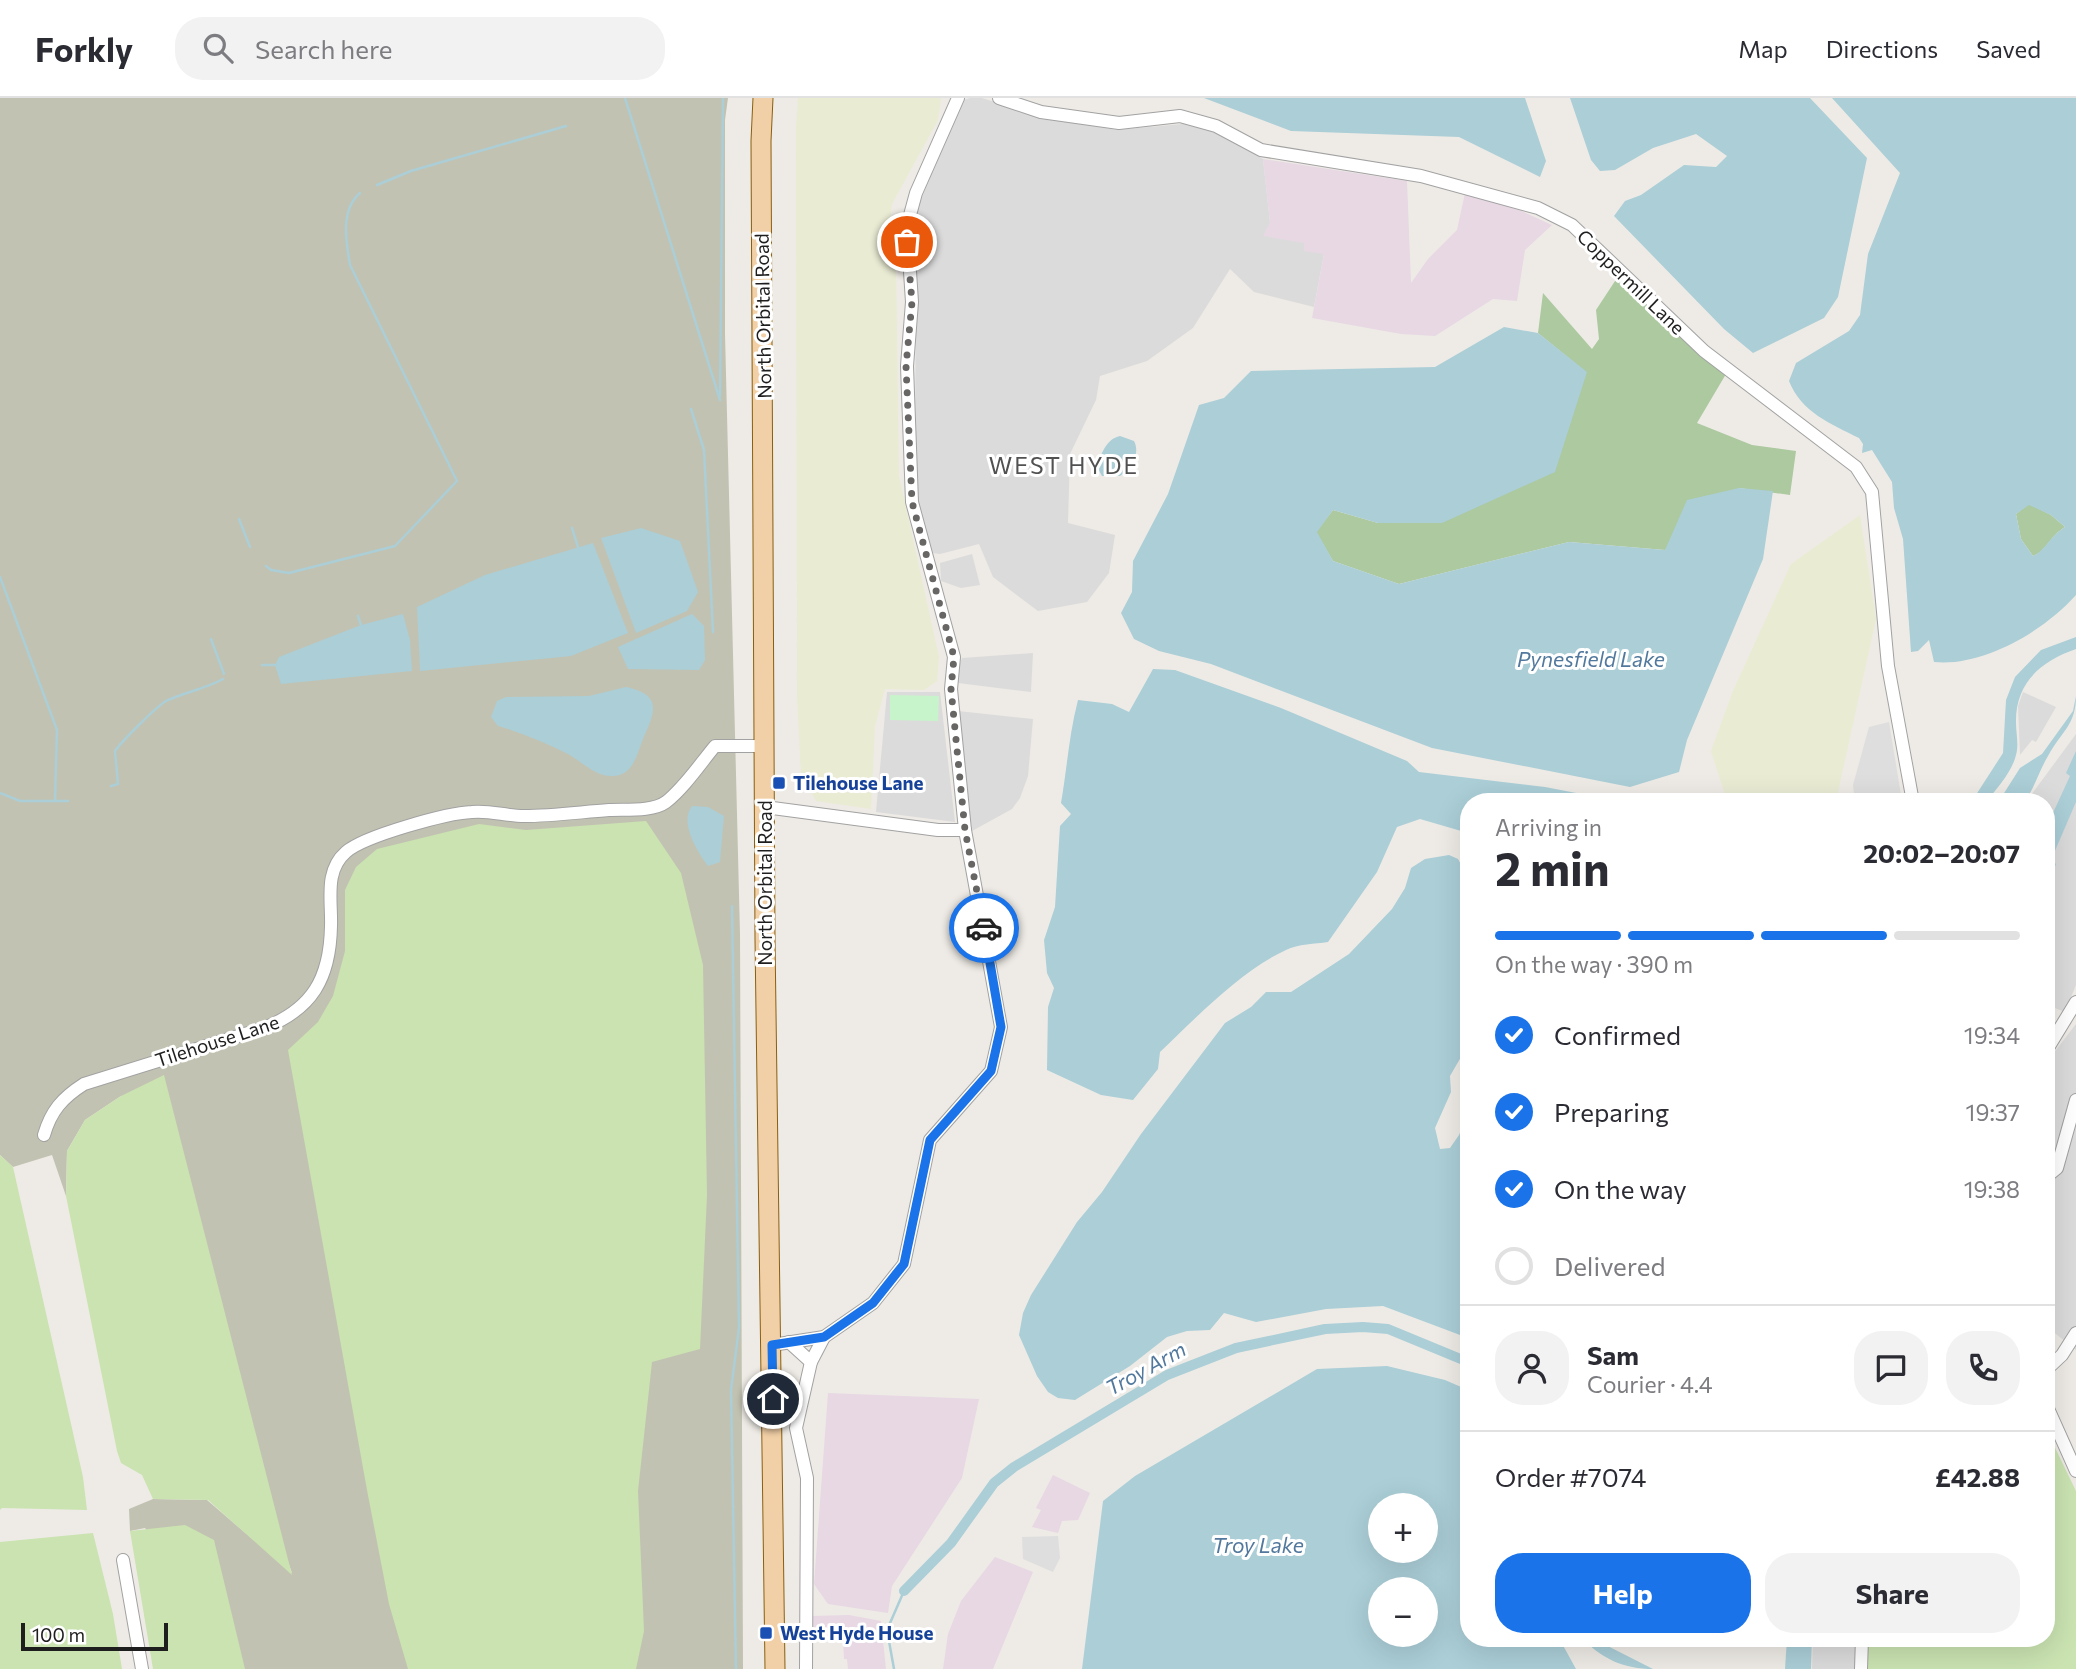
<!DOCTYPE html>
<meta charset="utf-8">
<style>
body{margin:0;font-family:Commissioner,sans-serif;background:#f2f2f3;color:#2b2b33;height:100vh;display:flex;flex-direction:column;font-size:26px;white-space:nowrap}
*{box-sizing:border-box;margin:0}
p{font-size:23px;color:#7c7c81}
.icon{flex:none;width:38px;height:38px;fill:none;stroke:currentColor;stroke-width:2;stroke-linecap:round;stroke-linejoin:round}
.map{position:relative;flex:1;overflow:hidden}
.details{position:absolute;left:1460px;top:695px;width:595px;height:854px;display:flex;flex-direction:column;background:#fff;border-radius:28px;box-shadow:0 7px 28px #0002}
.details>*{flex:none}
.buttons{position:absolute;left:1368px;top:1395px;display:grid;gap:14px}
.buttons a{display:grid;place-items:center;width:70px;height:70px;border-radius:50%;background:#fff;box-shadow:0 7px 28px #0002;font-size:35px}
.scale{position:absolute;left:21px;bottom:18px;width:147px;box-sizing:border-box;padding-left:7px;border:4px solid #1e1e1e;border-top:0;font-size:19px;line-height:24px;white-space:nowrap;color:#1e1e1e;-webkit-text-stroke:5px #fff;paint-order:stroke}
.pin{position:absolute;display:grid;place-items:center;width:60px;height:60px;color:#fff;margin:-30px;border:4px solid #fff;border-radius:50%;box-shadow:0 2px 7px #0007}
.courier{position:absolute;display:grid;place-items:center;width:70px;height:70px;margin:-35px;border:5px solid #1a73e8;border-radius:50%;background:#fff;color:#222;box-shadow:0 2px 9px #0007}
.summary em{font-style:normal;font-weight:700}
.summary div{display:flex;flex-direction:column-reverse}
.summary{display:flex;align-items:center;justify-content:space-between;height:119px;padding:0 35px}
h1{font-size:46px;font-weight:700;line-height:52px}
.bar{display:grid;grid-template-columns:repeat(4,1fr);gap:10px 7px;align-content:center;height:84px;padding:0 35px}
.bar i{height:9px;border-radius:5px;background:#e1e1e2}
.bar .current{background:#1a73e8}
.bar p{grid-column:span 4}
.line{display:flex;align-items:center;gap:18px;padding:0 35px;border-top:2px solid #e1e1e2}
.line div{flex:1}
.round{display:grid;place-items:center;flex:none;width:74px;height:74px;border-radius:28px;background:#f2f2f3}
ol{padding:0 35px;list-style:none}
li{display:flex;align-items:center;gap:21px;height:77px}
li p{margin-inline-start:auto}
li .icon{padding:7px;border-radius:50%;background:#1a73e8;color:#fff;stroke-width:4}
li:last-child{color:#7c7c81}
li i{width:38px;height:38px;border:4px solid #e1e1e2;border-radius:50%}
.action{display:flex;gap:14px;margin-top:auto;padding:14px 35px}
.action a{flex:1;height:80px;border-radius:28px;background:#1a73e8;color:#fff;font-size:28px;font-weight:700;line-height:80px;text-align:center}
.action a+a{background:#f2f2f3;color:#2b2b33}
header{display:flex;align-items:center;gap:42px;box-sizing:border-box;height:98px;padding:0 35px;background:#fff;border-bottom:2px solid #e1e1e2}
header strong{font-size:33px}
nav{display:flex;gap:38px;margin-inline-start:auto;font-size:24px}
.search{width:490px;height:63px;background:#f2f2f3;display:flex;align-items:center;gap:18px;box-sizing:border-box;padding:0 24px;border-radius:28px;color:#7c7c81;font-size:26px}
.map>svg:first-child{display:block}
.residential{fill:#dcdbdb}
.industrial{fill:#e7d8e4}
.construction{fill:#c2c2b2}
.farmland{fill:#e9ebd3}
.grass{fill:#cae3b1}
.forest{fill:#acc99f}
.park{fill:#c7f4ca}
.parking{fill:#dedede}
.water{fill:#abced7;fill-rule:evenodd}
.lines{fill:none;stroke-linecap:round;stroke-linejoin:round}
.stream{stroke:#abced7;stroke-width:2.5}
.canal{stroke:#abced7;stroke-width:10}
.street-casing{stroke:#a2a2a2;stroke-width:14}
.primary-casing{stroke:#895f10;stroke-width:21}
.street{stroke:#fff;stroke-width:12}
.primary{stroke:#f2d0a7;stroke-width:19}
.done{stroke:#676664;stroke-width:7;stroke-dasharray:0 12.6}
.route{stroke:#1a73e8;stroke-width:9}
.transit-dot{fill:#1a4fb4;stroke:#fff;stroke-width:2.5}
.labels{text-anchor:middle;stroke-width:6;stroke-linejoin:round;paint-order:stroke}
.street-label{font-size:19px;fill:#1e1e1e;stroke:#fff}
.transit-label{font-size:19px;font-weight:bold;fill:#164399;stroke:#fff;text-anchor:start}
.water-label{font-size:21px;font-style:italic;fill:#52799d;stroke:#fff}
.quarter-label{font-size:23px;letter-spacing:2px;fill:#515151;stroke:#fff}
</style>
<header>
<strong>Forkly</strong>
<div class="search"><svg class="icon" aria-label="search" viewBox="0 0 24 24"><circle cx="10" cy="10" r="6"/><path d="M15 15l6 6"/></svg>Search here</div>
<nav><a>Map</a><a>Directions</a><a>Saved</a></nav>
</header>
<div class="map">
<svg width="2076" height="1571" viewBox="0 0 2076 1571">
<rect width="100%" height="100%" fill="#eeebe6"/>
<!-- residential -->
<g class="residential">
<polygon points="970,0 982,0 1036,17 1116,32 1193,25 1227,39 1263,61 1270,124 1324,156 1314,209 1254,194 1230,171 1193,230 1147,263 1100,278 1096,302 1070,356 1068,425 1115,437 1109,475 1087,504 1038,513 993,479 979,446 940,456 932,455 919,414 915,388 916,114 961,3"/>
<polygon points="972,456 980,487 961,490 941,483 940,465"/>
<polygon points="1033,555 1031,594 958,585 957,573 962,560"/>
<polygon points="887,594 940,594 955,724 876,714"/>
<polygon points="2023,594 2056,609 2036,644 2032,642 2020,657 2018,608"/>
<polygon points="958,613 1033,621 1028,678 1020,700 1012,711 972,733"/>
<polygon points="2076,636 2076,887 2065,914 2055,910 2046,924 2046,704 2026,704"/>
<polygon points="2076,926 2076,1252 2046,1228 2046,965"/>
<polygon points="1813,1540 1866,1540 1865,1571 1812,1571"/>
</g>
<!-- industrial -->
<g class="industrial">
<polygon points="1263,61 1407,83 1411,185 1428,161 1457,132 1465,95 1493,100 1552,127 1525,152 1517,203 1493,201 1435,238 1401,236 1312,220 1324,156 1304,153 1304,145 1263,138 1270,124"/>
<polygon points="828,1295 979,1301 962,1380 892,1488 888,1515 828,1506 814,1486"/>
<polygon points="1053,1377 1090,1395 1078,1422 1062,1423 1058,1435 1032,1429 1041,1412 1036,1410"/>
<polygon points="995,1459 1033,1474 993,1571 943,1571 948,1536 961,1503"/>
<polygon points="849,1517 881,1523 886,1571 848,1571 847,1561 844,1561 843,1540 813,1538 812,1518"/>
</g>
<!-- construction -->
<polygon class="construction" points="0,0 728,0 725,22 725,236 740,836 743,1571 242,1571 145,1430 130,1433 129,1411 153,1401 207,1402 292,1475 121,998 85,1022 67,1053 66,1098 52,1057 13,1069 0,1057"/>
<!-- farmland -->
<g class="farmland">
<polygon points="798,0 941,0 938,22 892,106 889,134 896,168 899,378 939,559 937,583 924,592 885,591 875,628 871,711 816,703 801,676 797,599 796,31"/>
<polygon points="1860,417 1876,521 1836,703 1727,703 1711,653 1733,593 1791,466"/>
</g>
<!-- grass -->
<g class="grass">
<polygon points="646,723 681,775 703,867 707,1097 700,1251 652,1264 638,1393 644,1533 636,1571 408,1571 389,1506 367,1392 288,952 318,924 333,898 345,853 345,792 356,769 377,751 479,726 526,732"/>
<polygon points="164,977 292,1477 208,1402 153,1401 142,1377 121,1365 117,1353 66,1098 67,1053 85,1022 121,998"/>
<polygon points="0,1057 13,1069 83,1379 87,1412 2,1410 0,1412"/>
<polygon points="2046,1331 2076,1393 2076,1571 1865,1571 1866,1540 2046,1540"/>
<polygon points="185,1427 214,1442 245,1571 153,1571 130,1433"/>
<polygon points="93,1435 113,1516 122,1571 0,1571 0,1444"/>
</g>
<!-- forest -->
<g class="forest">
<polygon points="1617,180 1726,276 1697,325 1752,347 1796,353 1790,397 1739,390 1665,452 1569,444 1399,486 1333,463 1316,434 1333,412 1378,425 1586,274 1538,235 1543,195 1592,251 1599,241 1596,212"/>
<path d="M2029 406 2051 417 2065 429C2050 438 2046 453 2033 458L2021 441 2016 416Z"/>
</g>
<!-- park -->
<polygon class="park" points="890,597 939,598 938,623 890,622"/>
<!-- parking -->
<g class="parking">
<polygon points="1889,624 1902,703 1855,703 1853,687 1869,629"/>
<polygon points="1058,1438 1060,1460 1053,1474 1023,1461 1022,1439"/>
</g>
<!-- water -->
<g class="water">
<polygon points="1204,0 1525,0 1546,63 1540,79 1459,39 1291,33"/>
<polygon points="1570,0 1810,0 1867,60 1838,199 1824,220 1753,255 1724,231 1614,118 1625,103 1641,97 1684,67 1716,69 1727,58 1696,36 1653,50 1615,72 1600,73 1591,62"/>
<path d="M1832 0H2076V497C2044 533 1983 569 1934 564L1929 542 1918 553 1911 554 1903 441 1894 410 1892 384 1872 352 1862 355 1863 346 1859 340C1831 326 1801 314 1789 283L1796 265 1849 233 1860 217 1868 156 1900 75ZM2029 407 2051 417 2065 429C2050 438 2044 454 2033 458L2021 441 2016 416Z"/>
<polygon points="1504,229 1538,235 1587,274 1555,374 1442,425 1378,425 1333,412 1317,434 1333,463 1399,486 1569,444 1665,452 1687,402 1739,390 1773,393 1763,461 1687,642 1679,674 1630,689 1432,650 1211,566 1159,553 1134,541 1121,515 1132,494 1133,463 1168,396 1199,307 1224,300 1251,273 1435,269"/>
<path d="M1120 338 1134 343C1141 357 1130 370 1120 378H1102L1097 369C1101 356 1106 341 1120 338Z"/>
<polygon points="641,430 680,443 698,494 687,513 636,535 601,440"/>
<polygon points="593,445 628,535 571,558 420,573 417,509 485,477"/>
<polygon points="403,516 410,542 412,573 281,586 275,567 279,559 361,527"/>
<polygon points="692,516 704,528 705,562 699,572 628,571 618,549"/>
<path d="M2076 539V551C2041 563 2015 585 2016 625 2016 635 2019 647 2016 657 2012 674 1997 690 1987 703H1972L2003 655 2006 602 2015 579 2041 552Z"/>
<path d="M1153 571 1175 572 1281 610 1407 663 1419 674 1545 689 1618 703 1468 704V735L1420 721 1397 729 1377 774 1328 844C1315 846 1298 846 1286 852 1240 873 1196 920 1160 954L1158 971 1133 1002 1101 997 1047 972 1048 909 1054 890 1047 875 1044 842 1055 809 1060 728 1071 716 1061 705C1067 671 1069 636 1078 602L1112 606 1129 614Z"/>
<path d="M626 589C663 597 655 614 643 641 637 656 633 679 611 678 595 678 582 664 568 656 546 645 522 635 498 628L491 619 497 603 506 599 589 598Z"/>
<path d="M2076 598C2076 627 2061 634 2048 658 2039 673 2035 689 2025 703H1999L2020 670 2042 656 2073 613Z"/>
<polygon points="2076,653 2076,704 2051,762 2056,766 2046,791 2046,730 2070,678 2066,675"/>
<path d="M692 708 708 709 724 718 720 764 708 768C697 754 679 724 692 708Z"/>
<polygon points="1449,757 1458,761 1464,772 1468,773 1468,947 1450,978 1451,994 1435,1030 1440,1051 1450,1050 1459,1037 1468,1015 1468,1240 1383,1208 1326,1211 1256,1224 1224,1215 1210,1232 1187,1233 1167,1239 1130,1268 1075,1302 1058,1300 1048,1294 1037,1278 1019,1237 1023,1215 1031,1197 1077,1124 1102,1094 1141,1036 1225,925 1251,909 1266,894 1291,894 1349,856 1392,811 1405,790 1411,770 1425,761"/>
<path d="M1387 1268 1445 1282 1468 1292V1540H1559L1576 1571H1082L1103 1403 1135 1378 1317 1271ZM1381 1407H1426V1452H1381ZM1381 1491H1426V1536H1381Z"/>
<path d="M1582 1540H1592L1653 1571C1624 1571 1602 1561 1582 1540Z"/>
<polygon points="1787,1540 1812,1540 1811,1571 1785,1571"/>
</g>
<g class="lines">
<!-- stream -->
<g class="stream">
<polyline points="625,0 720,302"/>
<polyline points="377,87 411,73 566,28"/>
<polyline points="720,298 723,0"/>
<polyline points="691,311 704,352 713,534"/>
<polyline points="239,421 250,449"/>
<polyline points="572,430 578,449"/>
<path d="M266 468 271 472 289 475 395 448 457 383 350 167C346 144 340 112 360 95"/>
<polyline points="0,479 57,632 55,703"/>
<polyline points="358,518 361,527"/>
<polyline points="211,541 224,576"/>
<polyline points="262,567 275,567"/>
<path d="M111 688 118 686 115 653C122 643 156 609 166 603 182 595 205 591 223 581"/>
<polyline points="0,695 20,703 68,703"/>
<polyline points="732,808 739,1230 731,1292 736,1571"/>
<polyline points="894,1571 887,1532 904,1493"/>
</g>
<!-- canal -->
<polyline class="canal" points="904,1493 951,1445 994,1385 1014,1369 1167,1277 1236,1250 1325,1231 1363,1229 1388,1231 1468,1264"/>
<defs>
<g id="street">
<polyline points="999,0 1041,14 1119,25 1180,18 1216,28 1261,52 1421,78 1538,110 1572,127 1704,253 1856,369 1872,394 1888,568 1913,704"/>
<polyline points="765,709 938,732 965,732"/>
<polyline points="2046,953 2076,904"/>
<path d="M44 1037C51 1013 62 1000 84 986L264 930C312 911 330 881 331 828 332 803 324 773 346 754 364 738 447 715 472 714 489 712 506 718 524 718 552 718 581 714 609 712 625 711 652 714 666 704 684 690 700 666 715 648H764"/>
<polyline points="2046,1079 2057,1070 2076,1002"/>
<polyline points="789,1244 811,1264"/>
<polyline points="772,1247 824,1239 873,1205 904,1166 930,1042 991,973 1001,929 965,732 951,591 954,559 912,404 907,268 912,204 907,128 916,95 958,0"/>
<polyline points="2046,1272 2062,1257 2076,1235"/>
<polyline points="2046,1306 2076,1373"/>
<polyline points="123,1462 142,1571"/>
<polyline points="806,1571 807,1380 796,1330 811,1264 824,1239"/>
<polyline points="1861,1571 1862,1540"/>
</g>
<polyline id="primary" points="763,0 761,43 765,841 775,1571"/>
</defs>
<!-- street casing -->
<use href="#street" class="street-casing"/>
<!-- primary casing -->
<use href="#primary" class="primary-casing"/>
<!-- street -->
<use href="#street" class="street"/>
<!-- primary -->
<use href="#primary" class="primary"/>
</g>
<g class="lines">
<!-- done -->
<polyline class="done" points="907,144 912,204 906,268 912,404 954,559 951,591 965,732 984,830"/>
<!-- route -->
<polyline class="route" points="773,1301 772,1247 824,1239 873,1205 904,1166 930,1042 991,973 1001,929 984,830"/>
</g>
<!-- markers -->
<g class="transit-dot">
<rect x="772" y="678" width="14" height="14" rx="3.5"/>
<rect x="759" y="1528" width="14" height="14" rx="3.5"/>
</g>
<g class="labels">
<!-- street labels -->
<g class="street-label">
<text transform="translate(1631 184) rotate(44)" y="7">Coppermill Lane</text>
<text transform="translate(763 218) rotate(-91)" y="7">North Orbital Road</text>
<text transform="translate(765 785) rotate(-90)" y="7">North Orbital Road</text>
<text transform="translate(217 943) rotate(-18)" y="7">Tilehouse Lane</text>
</g>
<!-- transit labels -->
<g class="transit-label">
<text x="793" y="692">Tilehouse Lane</text>
<text x="780" y="1542">West Hyde House</text>
</g>
<!-- water labels -->
<g class="water-label">
<text x="1591" y="569">Pynesfield Lake</text>
<text transform="translate(1146 1271) rotate(-29)" y="7">Troy Arm</text>
<text x="1258" y="1455">Troy Lake</text>
</g>
<!-- quarter labels -->
<g class="quarter-label">
<text x="1064" y="376">WEST HYDE</text>
</g>
</g>
</svg>
<div class="buttons">
<a>+</a>
<a>−</a>
</div>
<div class="scale">100 m</div>
<div class="pin" style="left:907px;top:144px;background:#ea580c"><svg class="icon" aria-label="bag" viewBox="0 0 24 24"><path d="M5 8h14l-1 12H6zM9 8a3 3 0 0 1 6 0"/></svg></div>
<div class="pin" style="left:773px;top:1301px;background:#1f2937"><svg class="icon" aria-label="home" viewBox="0 0 24 24"><path d="M3 11l9-7 9 7M6 9v11h12V9"/></svg></div>
<div class="courier" style="left:984px;top:830px"><svg class="icon" aria-label="car" viewBox="0 0 24 24"><path d="M5 17H2v-5l4-1 3-4h7l3 4 3 1v5h-3M9 17h6M6 11h13"/><circle cx="7" cy="17" r="2"/><circle cx="17" cy="17" r="2"/></svg></div>
<section class="details">
<div class="summary"><div><h1>2 min</h1><p>Arriving in</p></div><em>20:02–20:07</em></div>
<div class="bar"><i class="current"></i><i class="current"></i><i class="current"></i><i></i><p>On the way · 390 m</p></div>
<ol>
<li><svg class="icon" aria-label="check" viewBox="0 0 24 24"><path d="M5 12l5 5 9-10"/></svg>Confirmed<p>19:34</p></li>
<li><svg class="icon" aria-label="check" viewBox="0 0 24 24"><path d="M5 12l5 5 9-10"/></svg>Preparing<p>19:37</p></li>
<li><svg class="icon" aria-label="check" viewBox="0 0 24 24"><path d="M5 12l5 5 9-10"/></svg>On the way<p>19:38</p></li>
<li><i></i>Delivered</li>
</ol>
<div class="line" style="height:126px"><a class="round"><svg class="icon" aria-label="person" viewBox="0 0 24 24"><circle cx="12" cy="8" r="4"/><path d="M4 21q1-7 8-7t8 7"/></svg></a><div><b>Sam</b><p>Courier · 4.4</p></div><a class="round"><svg class="icon" aria-label="chat" viewBox="0 0 24 24"><path d="M4 5h16v11H9l-5 4z"/></svg></a><a class="round"><svg class="icon" aria-label="phone" viewBox="0 0 24 24"><path d="M5 4h4l2 5-3 2q2 4 5 5l2-3 5 2v4C11 20 4 13 5 4z"/></svg></a></div>
<div class="line" style="height:91px"><div>Order #7074</div><b>£42.88</b></div>
<div class="action"><a>Help</a><a>Share</a></div>
</section>
</div>
